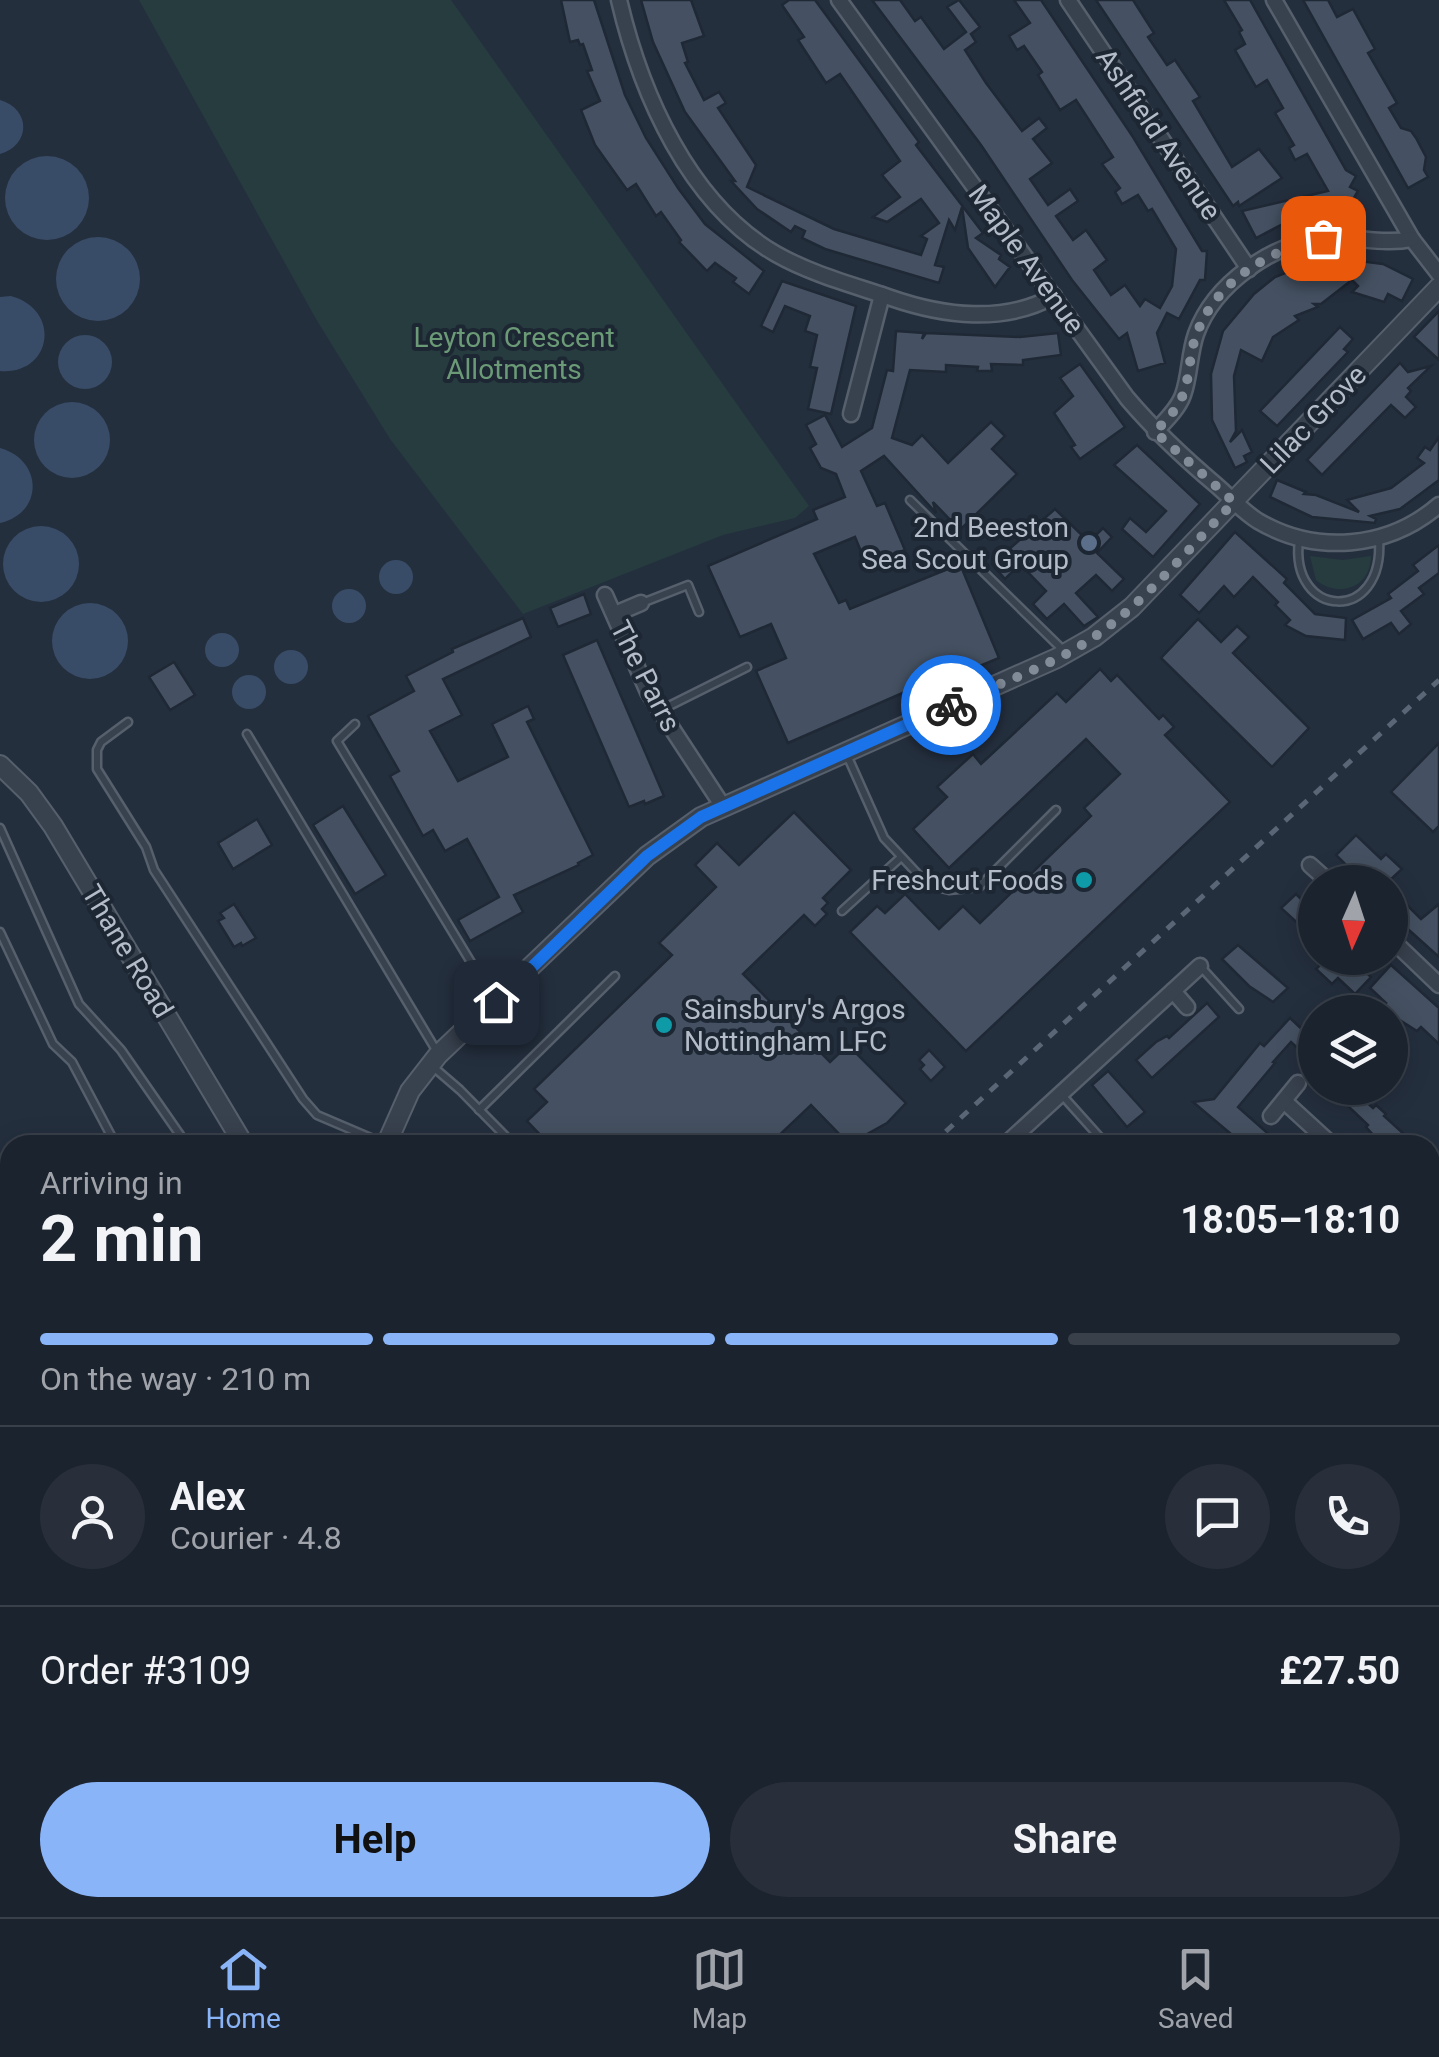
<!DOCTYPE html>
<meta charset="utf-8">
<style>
body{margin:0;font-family:Roboto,sans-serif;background:#282f3a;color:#f1f3f6;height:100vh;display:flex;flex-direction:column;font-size:38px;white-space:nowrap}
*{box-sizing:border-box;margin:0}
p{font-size:32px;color:#a0a4aa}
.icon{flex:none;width:55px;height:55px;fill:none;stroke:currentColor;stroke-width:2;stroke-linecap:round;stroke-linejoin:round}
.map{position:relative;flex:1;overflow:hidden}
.sheet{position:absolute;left:0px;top:1135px;width:1440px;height:782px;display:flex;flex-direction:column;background:#1b232e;border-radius:30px 30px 0 0;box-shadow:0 5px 25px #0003,0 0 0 2px #39404a}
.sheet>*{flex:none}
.needle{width:65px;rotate:183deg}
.buttons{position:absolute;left:1298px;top:865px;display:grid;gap:20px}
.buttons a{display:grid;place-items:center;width:110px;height:110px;border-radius:50%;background:#1b232e;box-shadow:0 5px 25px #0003,0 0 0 2px #39404a;font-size:50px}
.pin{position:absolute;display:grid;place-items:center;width:85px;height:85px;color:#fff;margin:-42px;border-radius:20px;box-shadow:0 5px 15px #0006}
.courier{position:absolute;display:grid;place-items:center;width:100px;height:100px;margin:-50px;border:8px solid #1a73e8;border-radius:50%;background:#fff;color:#222;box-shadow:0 2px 12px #0007}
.overview em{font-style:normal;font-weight:700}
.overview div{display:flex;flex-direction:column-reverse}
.overview{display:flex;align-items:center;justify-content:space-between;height:170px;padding:0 40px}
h1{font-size:65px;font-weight:700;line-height:75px}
.bar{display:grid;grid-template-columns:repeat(4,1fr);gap:15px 10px;align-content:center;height:120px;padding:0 40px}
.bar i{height:12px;border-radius:8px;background:#39404a}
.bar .on{background:#8ab4f8}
.bar p{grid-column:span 4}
.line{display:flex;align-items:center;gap:25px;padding:0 40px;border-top:2px solid #39404a}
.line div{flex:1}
.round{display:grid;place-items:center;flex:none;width:105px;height:105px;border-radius:52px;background:#282f3a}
.button{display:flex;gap:20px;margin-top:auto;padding:20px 40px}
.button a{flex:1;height:115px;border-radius:60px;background:#8ab4f8;color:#111;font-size:40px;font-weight:700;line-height:115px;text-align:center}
.button a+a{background:#282f3a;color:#f1f3f6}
.tab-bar{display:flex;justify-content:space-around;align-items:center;height:140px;border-top:2px solid #39404a;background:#1b232e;font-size:28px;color:#a0a4aa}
.tab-bar a{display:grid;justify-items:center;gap:5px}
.tab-bar .on{color:#8ab4f8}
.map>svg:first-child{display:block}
.green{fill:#263c3f}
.water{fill:#394c67}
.building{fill:#455162;stroke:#1f2835;stroke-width:2.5}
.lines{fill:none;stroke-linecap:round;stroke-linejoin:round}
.service-casing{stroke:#565f6c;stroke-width:11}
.minor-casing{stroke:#565f6c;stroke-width:19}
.tertiary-casing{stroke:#565f6c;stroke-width:22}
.primary-casing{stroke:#414a57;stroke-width:28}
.service{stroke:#38414e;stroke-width:6}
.minor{stroke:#38414e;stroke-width:14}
.tertiary{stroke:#38414e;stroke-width:18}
.primary{stroke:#56606e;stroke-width:22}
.rail{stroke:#5a6575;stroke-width:5;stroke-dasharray:10 10;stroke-linecap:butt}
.done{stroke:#828b98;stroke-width:10;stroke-dasharray:0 18}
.route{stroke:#1a73e8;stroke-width:12}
.service-dot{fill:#5c6f8a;stroke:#1d2633;stroke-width:4}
.culture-dot{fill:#0f9aa8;stroke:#1d2633;stroke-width:4}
.labels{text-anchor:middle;stroke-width:8;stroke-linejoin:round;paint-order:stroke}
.street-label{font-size:28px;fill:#b4bcc9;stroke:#1d2633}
.park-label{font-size:28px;fill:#6b9a76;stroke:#1d2633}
.poi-label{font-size:28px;fill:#b4bcc9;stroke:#1d2633;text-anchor:end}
</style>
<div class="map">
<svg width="1439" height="1917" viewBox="0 0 1439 1917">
<rect width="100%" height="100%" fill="#242f3e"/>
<!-- green -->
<g class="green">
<polygon points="139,0 451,0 809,506 795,518 723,535 523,614 390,439 316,319"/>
<path d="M1310 556 1343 560 1371 556C1371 587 1339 599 1316 580Z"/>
</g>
<!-- water -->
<g class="water">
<path d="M0 100C31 109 31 145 0 154Z"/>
<circle cx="47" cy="198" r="42"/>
<circle cx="98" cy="279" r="42"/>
<path d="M11 296C62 310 52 375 0 371V297Z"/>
<circle cx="85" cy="362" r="27"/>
<circle cx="72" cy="440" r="38"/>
<path d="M0 448C43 460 44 513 0 523Z"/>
<circle cx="41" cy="564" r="38"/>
<circle cx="396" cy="577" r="17"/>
<circle cx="349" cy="606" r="17"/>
<circle cx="90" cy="641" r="38"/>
<circle cx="222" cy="650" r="17"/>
<circle cx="291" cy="667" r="17"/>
<circle cx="249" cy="692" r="17"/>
</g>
<!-- building -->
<g class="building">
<polygon points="561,0 594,0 625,95 646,138 678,188 705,224 764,271 749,294 733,282 736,278 715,263 707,271 679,242 681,240 661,212 656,216 636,184 627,190 595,145 581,110 600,101 587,71 592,70 583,44 580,45 578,40 570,42"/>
<polygon points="641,0 691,0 704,36 682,43 688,62 685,63 704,100 719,92 726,103 718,108 756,165 747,187 834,229 921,255 927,239 921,236 939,223 921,199 887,222 873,217 900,197 882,175 900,161 840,74 826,83 798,40 804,37 782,5 789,0 815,0 919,142 916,145 983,233 976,238 1001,255 999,259 1010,267 995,287 968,248 962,207 955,230 949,220 935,265 944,267 939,283 825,249 802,238 805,231 795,226 791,232 757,209 731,181 735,181 685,112 653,42"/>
<polygon points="872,0 900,0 915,21 921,17 944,49 966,32 947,7 959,0 980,27 971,34 976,42 965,50 986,83 1022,131 1039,118 1047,128 1033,139 1052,163 1030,179 1048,205 1070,189 1078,201 1056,216 1073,240 1086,230 1107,260 1094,270 1111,295 1125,285 1140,306 1145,299 1160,308 1172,286 1176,249 1152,209 1148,211 1138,195 1122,204 1115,192 1120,188 1102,164 1113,157 1076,100 1060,110 1038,75 1042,72 1024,46 1017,50 1009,36 1030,23 1014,0 1041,0 1133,137 1202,251 1207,251 1205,280 1200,280 1179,319 1167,313 1157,333 1165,363 1138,371 1127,333 1119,339 1072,280 981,145"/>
<polygon points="1096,0 1133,0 1154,33 1148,37 1167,65 1175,60 1200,97 1193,101 1232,167 1259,149 1282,178 1239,206 1238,202 1233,206"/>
<polygon points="1224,0 1250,0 1346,170 1356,176 1350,187 1358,191 1344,215 1333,208 1331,213 1285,223 1256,238 1242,211 1328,191 1307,154 1295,160 1289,148 1294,145 1275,113 1283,108 1267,80 1256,87 1235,50 1245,44 1239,32 1242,30"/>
<polygon points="1303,0 1328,0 1337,17 1353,9 1375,49 1368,53 1397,103 1389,108 1401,128 1411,131 1416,138 1426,157 1424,170 1428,177 1408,188"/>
<polygon points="1336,258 1383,264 1413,279 1402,301 1388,294 1384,302 1352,292 1358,286 1352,280 1321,304 1314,304 1318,307 1295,316 1299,320 1273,337 1262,361 1241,350 1234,376 1236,431 1230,442 1242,430 1252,452 1244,456 1247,462 1235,468 1212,420 1211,374 1223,331 1254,294 1275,277 1315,261"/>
<polygon points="782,281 856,306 831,414 808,409 817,368 810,367 817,335 805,331 810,316 785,306 773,332 761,326"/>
<polygon points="1439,311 1439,360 1414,337"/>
<polygon points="1340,327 1353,339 1344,349 1348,352 1277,426 1260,411"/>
<polygon points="896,331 924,333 922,339 926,333 1020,337 1058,333 1061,355 1023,360 1023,365 991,364 992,371 977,371 978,367 946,365 946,372 910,370 892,438 912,445 922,435 948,463 991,422 1005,436 992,449 1017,474 962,528 959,529 933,502 936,513 884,456 861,471 877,506 885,503 905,550 867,566 855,537 814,554 839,603 846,600 850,609 960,564 999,658 939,683 937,678 788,743 756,671 786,658 771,624 740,637 708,566 817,519 813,510 845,497 836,474 821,468 810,448 816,444 806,425 825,415 842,447 872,428 887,370 893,371"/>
<polygon points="1400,363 1408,372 1431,366 1408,388 1411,391 1406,397 1416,407 1405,418 1391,405 1322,475 1307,460"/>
<polygon points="1080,364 1125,427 1080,459 1071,447 1075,445 1054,413 1073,396 1060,378"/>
<polygon points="1439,437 1439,480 1400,509 1370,516 1376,519 1375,523 1312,517 1270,497 1277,480 1306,492 1304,494 1316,495 1359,512 1347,500 1391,488 1424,463 1417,458 1425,447 1430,450"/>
<polygon points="1137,445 1200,504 1153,557 1122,529 1130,518 1146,532 1166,511 1114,465"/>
<polygon points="1055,509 1089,542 1103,528 1112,537 1097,553 1124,579 1112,591 1096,575 1076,593 1098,617 1084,626 1064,604 1047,619 1033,604 1046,591 1020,564 1005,579 992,564"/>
<polygon points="1235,532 1287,579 1284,583 1315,614 1346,618 1345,640 1306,636 1285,625 1290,620 1275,605 1278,602 1253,577 1234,597 1224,586 1199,613 1180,595"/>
<polygon points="1439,545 1439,573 1419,588 1424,594 1401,611 1411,624 1399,634 1391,623 1363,639 1352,620 1391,598 1388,594 1418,571 1413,565"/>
<polygon points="584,594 591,614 558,627 550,608"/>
<polygon points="523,618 531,637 443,679 462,715 430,731 458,781 508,757 492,724 528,706 534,719 527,722 593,855 578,863 579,865 514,895 523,912 470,941 458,920 499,897 467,839 445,851 433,830 423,836 390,776 399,771 368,716 414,691 406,676 453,652 452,649"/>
<polygon points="1198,619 1221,642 1237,626 1249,637 1233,653 1309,728 1272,767 1161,658"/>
<polygon points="597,640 664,796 645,804 644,801 629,807 563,655"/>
<polygon points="174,662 195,695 170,710 149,677"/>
<polygon points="1100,669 1111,681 1117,675 1159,719 1163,715 1174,727 1165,735 1230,802 966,1051 850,932 877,906 885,913 905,894 939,929 963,906 980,923 1091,816 1084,808 1120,774 1086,739 949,868 913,829 947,797 937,787 973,754 981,764 1057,693 1066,702"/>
<polygon points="1439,743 1439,826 1433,832 1391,792"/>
<polygon points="343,806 386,875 355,894 313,825"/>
<polygon points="794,812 851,870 823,898 828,903 822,909 827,914 815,926 804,915 743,974 830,1062 848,1045 906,1103 887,1123 849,1144 811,1105 769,1145 550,1145 527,1121 547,1102 534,1089 672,955 659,943 716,887 695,865 717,843 739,865"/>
<polygon points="257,819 272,845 233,869 218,843"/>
<polygon points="1356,835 1381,859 1386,854 1402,869 1388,882 1380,882 1369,872 1361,880 1336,855"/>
<polygon points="1390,888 1421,919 1439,904 1439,957 1390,913"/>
<polygon points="1296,894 1315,913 1315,939 1281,908"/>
<polygon points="234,904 256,938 242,946 241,943 234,947 218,921 224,918 220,913"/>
<polygon points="1238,945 1288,988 1273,1002 1249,986 1222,959"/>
<polygon points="1327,958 1337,958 1348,968 1354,961 1371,977 1355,994 1338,978 1332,984 1316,969"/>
<polygon points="1391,965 1439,1008 1439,1044 1421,1027 1417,1031 1390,1014 1383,1006 1386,1003 1370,988"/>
<polygon points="1207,1003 1219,1017 1152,1078 1136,1060 1156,1042 1167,1036 1169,1038"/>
<polygon points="1290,1018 1307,1034 1315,1026 1315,1064 1291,1042 1273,1062 1275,1063 1238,1107 1281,1145 1244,1145 1193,1102 1214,1099 1260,1043 1264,1046"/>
<polygon points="929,1050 945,1067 931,1081 920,1069 924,1065 919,1060"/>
<polygon points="1108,1071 1145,1112 1127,1127 1092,1085"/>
<polygon points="1329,1088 1351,1088 1373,1108 1376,1105 1386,1114 1384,1116 1416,1145 1371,1145 1376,1138 1366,1127 1368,1125"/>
</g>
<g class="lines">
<defs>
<g id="service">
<polyline points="910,500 1065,652"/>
<path d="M1299 540C1289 619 1385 625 1379 539"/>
<polyline points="642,603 688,585 699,612"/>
<polyline points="659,711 747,667"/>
<polyline points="128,722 101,742 97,750 97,769 146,847 154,870 303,1099 317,1115 385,1144"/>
<polyline points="355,724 337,741 492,997"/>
<polyline points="247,734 436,1050"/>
<polyline points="846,753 884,838 928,885 949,890 979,887 1056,810"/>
<polyline points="0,828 79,1004 121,1050 187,1145"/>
<polyline points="842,911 900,858"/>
<polyline points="0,932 53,1044 72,1062 116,1145"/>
<polyline points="1200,966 1239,1009"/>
<polyline points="431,1065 460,1090 514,1145"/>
<polyline points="1061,1094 1104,1142"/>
<polyline points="479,1110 615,976"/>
<polyline points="0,1168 10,1173"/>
<polyline points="0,1197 10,1185"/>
<polyline points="0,1241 10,1254"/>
<polyline points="4,1248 10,1275"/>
<polyline points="0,1388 10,1379"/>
<polyline points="1430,1875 1439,1884"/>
<polyline points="585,1908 594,1917"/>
<polyline points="803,1908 806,1917"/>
<polyline points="225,1917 235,1908"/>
</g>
<g id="minor">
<path d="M619 0C641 94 689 204 776 254 811 274 853 285 891 298 943 316 1004 324 1054 296"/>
<path d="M839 0 1127 398C1155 431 1184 458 1216 485 1230 497 1242 511 1258 521 1316 555 1388 549 1439 505"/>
<polyline points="1068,0 1249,269"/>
<polyline points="1274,0 1412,239 1439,274"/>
<polyline points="851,414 882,295"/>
<path d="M1155 432C1165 421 1178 409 1183 395 1190 376 1189 354 1196 334 1214 284 1273 242 1327 238 1356 236 1383 245 1412 239"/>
<polyline points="605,595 648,692 722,805"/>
<polyline points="615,614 641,603"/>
<polyline points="1310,865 1329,882"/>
<polyline points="1390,938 1439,985"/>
<polyline points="1173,991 1187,1007"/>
<polyline points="1284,1101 1332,1145"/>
<polyline points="1271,1116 1298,1083"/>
<polyline points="1005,1145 1200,966"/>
<polyline points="1430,1237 1439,1245"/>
<polyline points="1430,1557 1439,1566"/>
<polyline points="1007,1908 1010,1917"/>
<polyline points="612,1917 621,1908"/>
<polyline points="885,1917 919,1908"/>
</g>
<g id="tertiary">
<polyline points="0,765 29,793 53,826 244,1145"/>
<polyline points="386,1145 410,1091 438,1055 647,856 701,817 1057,658 1094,637 1132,607 1439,287"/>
<polyline points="1113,1908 1115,1917"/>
</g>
<g id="primary">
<polyline points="1430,1758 1439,1749"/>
<polyline points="1280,1917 1289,1908"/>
</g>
</defs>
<!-- service casing -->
<use href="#service" class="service-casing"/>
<!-- minor casing -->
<use href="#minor" class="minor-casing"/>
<!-- tertiary casing -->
<use href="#tertiary" class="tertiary-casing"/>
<!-- primary casing -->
<use href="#primary" class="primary-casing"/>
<!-- service -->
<use href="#service" class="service"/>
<!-- minor -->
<use href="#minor" class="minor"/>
<!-- tertiary -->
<use href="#tertiary" class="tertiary"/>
<!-- primary -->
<use href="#primary" class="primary"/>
<!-- rail -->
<g class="rail">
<polyline points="931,1145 1439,680"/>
<polyline points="87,1917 98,1908"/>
</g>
</g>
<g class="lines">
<!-- done -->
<path class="done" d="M951 705C999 683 1053 666 1097 635 1148 599 1190 547 1234 502L1155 432C1164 422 1174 413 1180 401 1191 381 1188 355 1197 333 1217 280 1270 250 1323 238"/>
<!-- route -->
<polyline class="route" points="496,1002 647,856 701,817 951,705"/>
</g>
<!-- markers -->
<circle class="service-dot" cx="1089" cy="543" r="10"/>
<g class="culture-dot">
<circle cx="1084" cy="880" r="10"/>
<circle cx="664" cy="1025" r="10"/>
</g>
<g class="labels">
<!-- street labels -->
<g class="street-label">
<text transform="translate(1159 134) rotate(56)" y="10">Ashfield Avenue</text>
<text transform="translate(1027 259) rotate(54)" y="10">Maple Avenue</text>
<text transform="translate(1313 419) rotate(-46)" y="10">Lilac Grove</text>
<text transform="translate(646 676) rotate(63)" y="10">The Parrs</text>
<text transform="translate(128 951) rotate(59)" y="10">Thane Road</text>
</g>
<!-- park labels -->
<g class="park-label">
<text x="514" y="347">Leyton Crescent<tspan x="514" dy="32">Allotments</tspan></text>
</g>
<!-- poi labels -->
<g class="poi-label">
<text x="1069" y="537">2nd Beeston<tspan x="1069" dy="32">Sea Scout Group</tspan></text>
<text x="1064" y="890">Freshcut Foods</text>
<text x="684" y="1019" text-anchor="start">Sainsbury's Argos<tspan x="684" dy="32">Nottingham LFC</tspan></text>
</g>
</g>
</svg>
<div class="buttons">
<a><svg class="needle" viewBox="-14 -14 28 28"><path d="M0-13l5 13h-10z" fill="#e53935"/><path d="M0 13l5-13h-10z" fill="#a0a4aa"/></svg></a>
<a><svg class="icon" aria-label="layers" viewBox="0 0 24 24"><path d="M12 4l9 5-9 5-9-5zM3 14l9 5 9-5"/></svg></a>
</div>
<div class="pin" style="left:1323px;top:238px;background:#ea580c"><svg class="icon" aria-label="bag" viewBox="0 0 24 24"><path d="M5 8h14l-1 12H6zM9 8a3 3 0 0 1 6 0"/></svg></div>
<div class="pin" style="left:496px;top:1002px;background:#1f2937"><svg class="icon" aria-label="home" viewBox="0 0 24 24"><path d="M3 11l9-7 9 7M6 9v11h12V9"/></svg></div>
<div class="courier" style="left:951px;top:705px"><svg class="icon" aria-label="bike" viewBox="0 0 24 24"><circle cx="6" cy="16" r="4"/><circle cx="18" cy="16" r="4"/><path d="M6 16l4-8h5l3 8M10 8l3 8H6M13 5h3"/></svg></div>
<section class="sheet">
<div class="overview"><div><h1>2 min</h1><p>Arriving in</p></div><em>18:05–18:10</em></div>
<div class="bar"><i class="on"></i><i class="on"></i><i class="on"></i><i></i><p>On the way · 210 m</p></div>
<div class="line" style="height:180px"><a class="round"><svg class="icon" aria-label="person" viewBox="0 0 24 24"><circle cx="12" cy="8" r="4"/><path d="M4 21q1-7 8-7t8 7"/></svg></a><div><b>Alex</b><p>Courier · 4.8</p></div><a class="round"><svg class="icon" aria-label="chat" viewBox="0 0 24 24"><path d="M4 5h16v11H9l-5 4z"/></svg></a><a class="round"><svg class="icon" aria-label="phone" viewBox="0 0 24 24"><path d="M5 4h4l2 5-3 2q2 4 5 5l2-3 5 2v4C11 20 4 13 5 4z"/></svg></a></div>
<div class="line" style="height:130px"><div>Order #3109</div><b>£27.50</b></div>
<div class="button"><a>Help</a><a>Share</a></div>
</section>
</div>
<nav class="tab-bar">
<a class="on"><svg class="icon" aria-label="home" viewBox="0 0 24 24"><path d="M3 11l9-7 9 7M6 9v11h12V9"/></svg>Home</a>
<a><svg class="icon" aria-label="map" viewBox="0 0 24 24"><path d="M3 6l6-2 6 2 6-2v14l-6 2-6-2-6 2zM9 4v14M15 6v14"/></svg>Map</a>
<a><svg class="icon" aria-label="saved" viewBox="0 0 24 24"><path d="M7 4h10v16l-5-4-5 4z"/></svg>Saved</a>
</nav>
